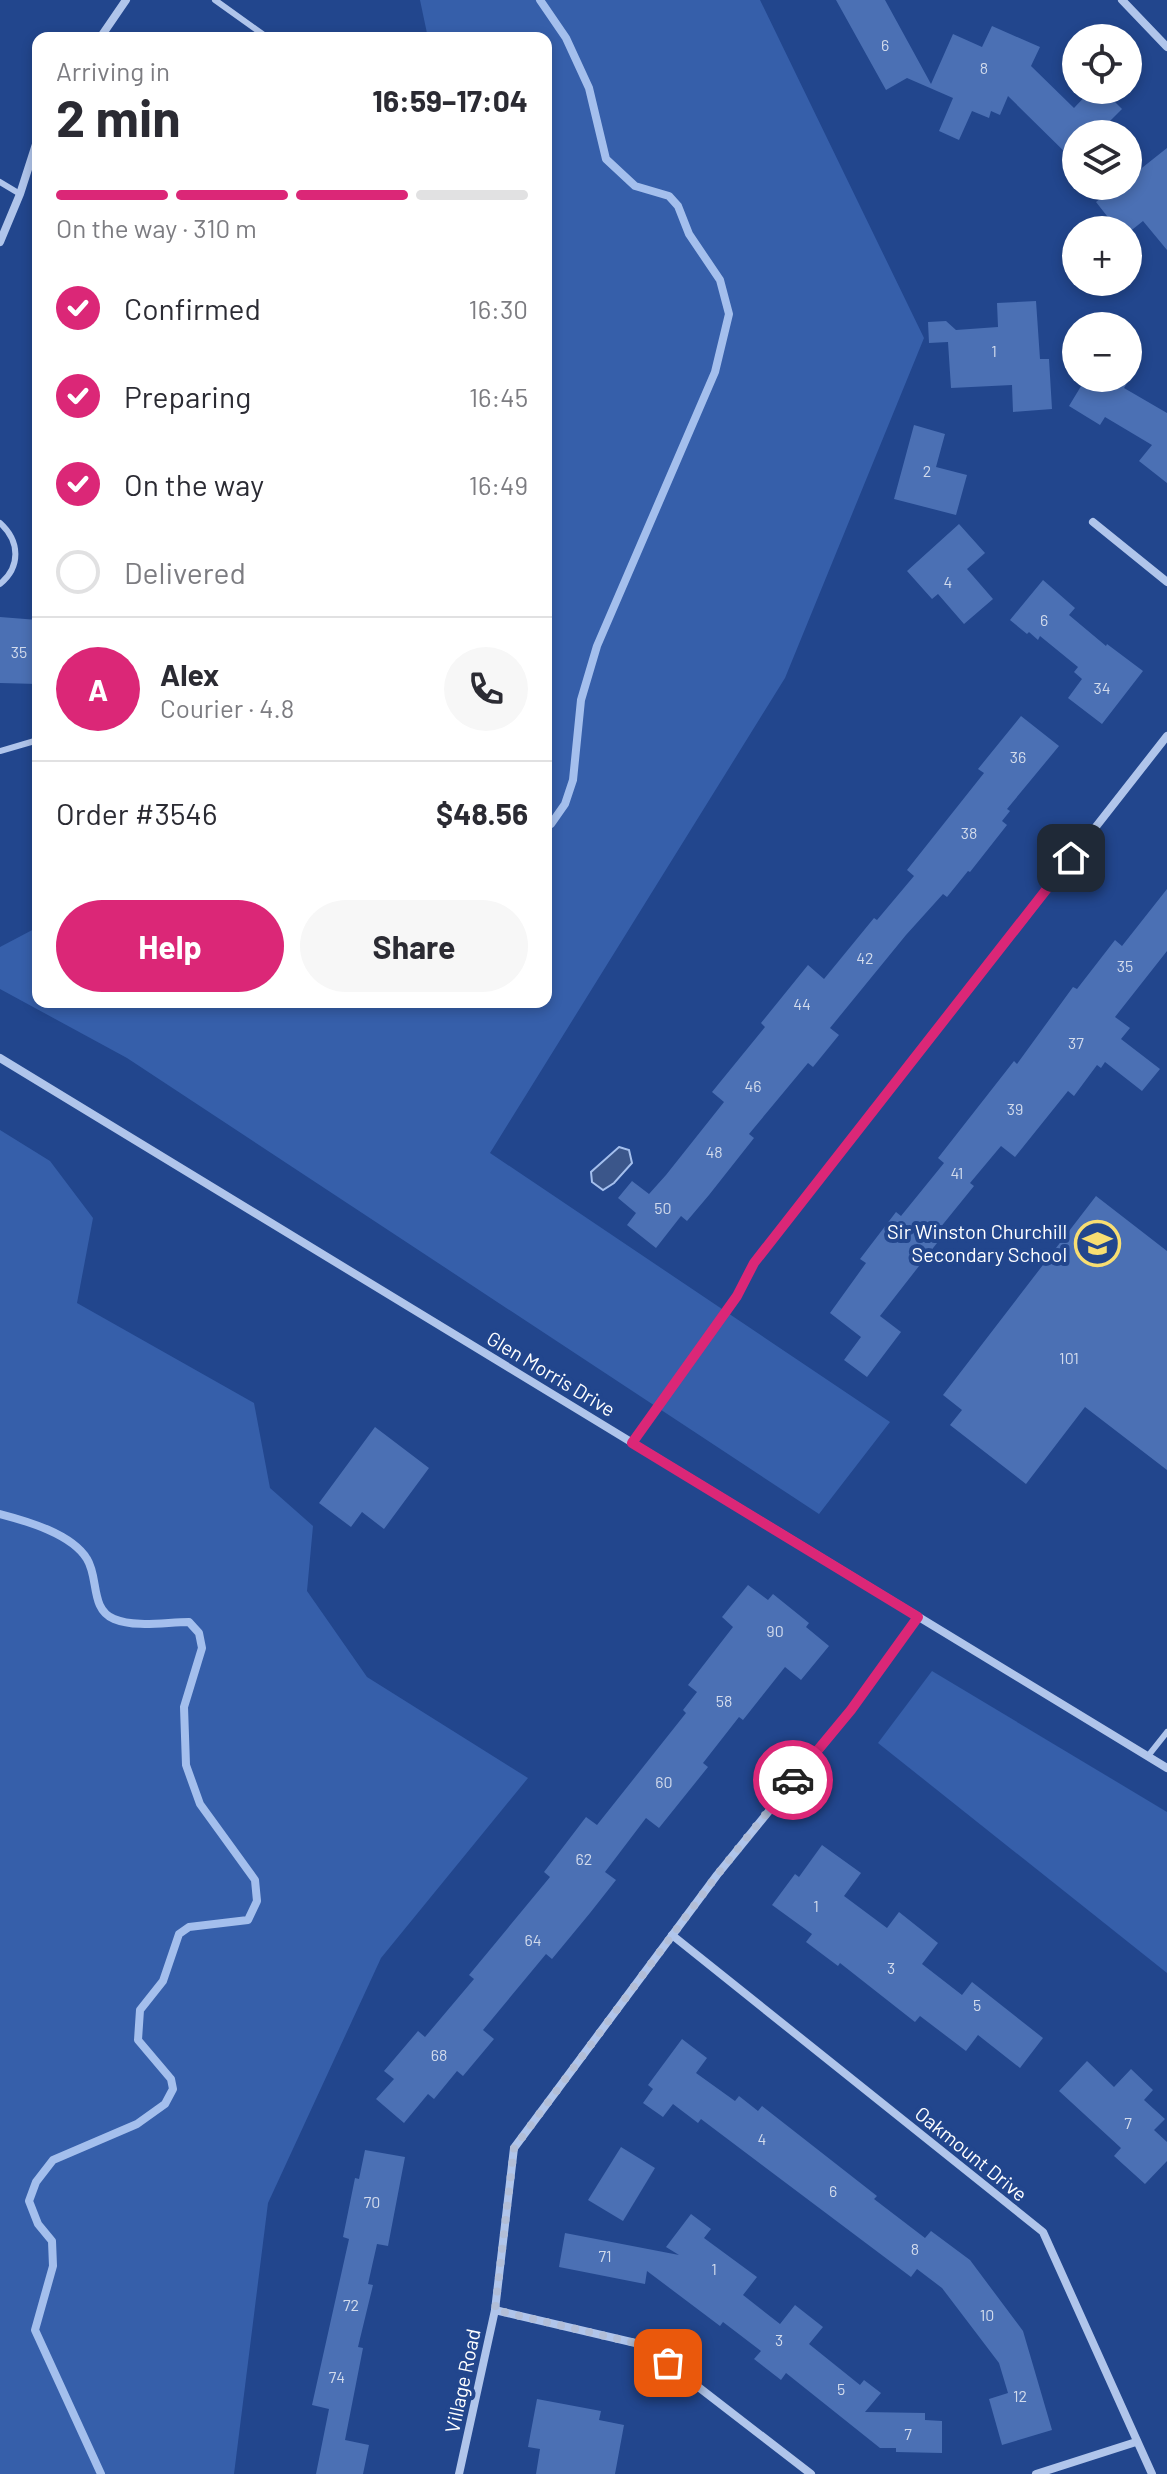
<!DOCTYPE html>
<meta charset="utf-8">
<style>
body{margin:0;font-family:Barlow,sans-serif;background:#f7f7f7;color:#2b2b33;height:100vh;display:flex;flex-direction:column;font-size:30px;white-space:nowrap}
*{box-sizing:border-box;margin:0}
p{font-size:26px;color:#7c7c81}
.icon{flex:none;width:44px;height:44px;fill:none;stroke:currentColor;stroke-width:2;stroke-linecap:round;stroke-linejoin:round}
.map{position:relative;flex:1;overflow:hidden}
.drawer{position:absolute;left:32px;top:32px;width:520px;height:976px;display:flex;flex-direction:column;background:#fff;border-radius:16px;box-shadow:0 4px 12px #0003}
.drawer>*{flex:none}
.buttons{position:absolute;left:1062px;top:24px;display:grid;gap:16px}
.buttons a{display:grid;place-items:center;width:80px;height:80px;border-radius:50%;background:#fff;box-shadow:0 4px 12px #0003;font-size:40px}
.pin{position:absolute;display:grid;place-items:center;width:68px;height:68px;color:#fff;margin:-34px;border-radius:16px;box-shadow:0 4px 12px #0006}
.courier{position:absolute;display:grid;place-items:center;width:80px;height:80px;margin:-40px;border:6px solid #db2777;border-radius:50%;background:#fff;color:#222;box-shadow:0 2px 10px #0007}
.headline em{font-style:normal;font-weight:700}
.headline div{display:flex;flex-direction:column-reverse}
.headline{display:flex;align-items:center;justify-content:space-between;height:136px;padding:0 24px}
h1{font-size:52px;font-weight:700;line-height:60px}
.bar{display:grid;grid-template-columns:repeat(4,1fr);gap:12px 8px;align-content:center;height:96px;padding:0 24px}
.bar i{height:10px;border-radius:6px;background:#e1e1e2}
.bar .selected{background:#db2777}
.bar p{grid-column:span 4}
.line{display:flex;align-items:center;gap:20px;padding:0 24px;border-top:2px solid #e1e1e2}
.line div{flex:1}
.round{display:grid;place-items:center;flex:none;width:84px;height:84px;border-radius:42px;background:#f7f7f7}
ol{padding:0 24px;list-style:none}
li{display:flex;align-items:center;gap:24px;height:88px}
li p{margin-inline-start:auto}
li .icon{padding:8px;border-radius:50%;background:#db2777;color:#fff;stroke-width:4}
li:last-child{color:#7c7c81}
li i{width:44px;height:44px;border:4px solid #e1e1e2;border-radius:50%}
.primary-button{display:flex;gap:16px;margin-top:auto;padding:16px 24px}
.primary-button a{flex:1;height:92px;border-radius:48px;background:#db2777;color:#fff;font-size:32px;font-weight:700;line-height:92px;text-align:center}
.primary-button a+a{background:#f7f7f7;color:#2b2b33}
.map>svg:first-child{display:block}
.green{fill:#365faa}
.water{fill:#3b568a;stroke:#a4bfed;stroke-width:2}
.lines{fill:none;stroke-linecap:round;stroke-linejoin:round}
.stream{stroke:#a4bfed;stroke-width:8}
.building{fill:#4b70b4}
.lane{stroke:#b0c5eb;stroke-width:6}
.street{stroke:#b0c5eb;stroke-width:8}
.done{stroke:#b2bed7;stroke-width:8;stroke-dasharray:0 14.4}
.route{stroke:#db2777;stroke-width:10}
.labels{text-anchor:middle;stroke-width:8;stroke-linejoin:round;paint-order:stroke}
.number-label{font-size:16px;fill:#d2dbec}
.poi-label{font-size:20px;fill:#fff;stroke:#22468d;text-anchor:end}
.street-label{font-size:20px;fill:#fff;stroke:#22468d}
</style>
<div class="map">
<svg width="1167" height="2474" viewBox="0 0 1167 2474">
<rect width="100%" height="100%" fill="#22468d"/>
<!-- green -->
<g class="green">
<polygon points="420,0 760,0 924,338 785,678 490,1153 890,1422 819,1514 127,1058 0,989 0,947 38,927 38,1002 546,1002 546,38 428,38"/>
<polygon points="0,1130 50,1161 93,1218 77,1303 254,1403 270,1488 313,1526 307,1591 367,1677 528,1778 381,1958 268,2203 234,2474 0,2474"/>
<polygon points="932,1671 1167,1812 1167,1973 878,1743"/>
</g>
<!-- water -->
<polygon class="water" points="619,1147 629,1150 632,1163 614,1183 603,1190 592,1182 591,1172"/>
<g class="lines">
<!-- stream -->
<g class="stream">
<polyline points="540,0 566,38 589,88 606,159 635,186 669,196 678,206 689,234 720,280 729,314 715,372 597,646 581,700 573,780 565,804 551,824 546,826"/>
<path d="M0 1514C27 1521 72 1534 87 1559 99 1578 90 1609 114 1619 136 1628 166 1622 189 1622L199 1633 202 1648 184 1707 186 1765 200 1804 255 1880 257 1901 248 1920 189 1927 179 1934 163 1981 140 2010 138 2040 171 2079 173 2089 165 2104 137 2124 53 2160 36 2182 29 2201 38 2224 52 2241 53 2266 35 2330 101 2474"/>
</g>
</g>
<!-- building -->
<g class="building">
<polygon points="836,0 885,0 931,84 953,34 982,47 992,26 1040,47 1031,66 1074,108 1091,90 1103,90 1122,109 1097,134 1076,134 1076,163 1008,96 1000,115 991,111 989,118 972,111 959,140 939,131 953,98 907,78 886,90"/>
<polygon points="1167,148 1167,250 1143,221 1128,233 1128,230 1118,230 1096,202 1116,186 1128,186 1128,179"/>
<polygon points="1036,301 1040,359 1049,359 1052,409 1013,412 1012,385 951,388 948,342 929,343 928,322 946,321 956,330 998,327 997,303"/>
<polygon points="1086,378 1130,378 1124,388 1167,413 1167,483 1139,461 1152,445 1105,417 1100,425 1069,406"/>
<polygon points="914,425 945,434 936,467 967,475 956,515 894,499"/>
<polygon points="959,524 985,553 967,569 993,599 964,624 938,594 932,599 907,571"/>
<polygon points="1043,580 1075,608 1069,615 1106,646 1107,644 1143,671 1102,724 1068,698 1082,679 1074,672 1078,667 1040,636 1038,640 1029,632 1027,634 1010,620"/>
<polygon points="0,617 38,620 38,684 0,683"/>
<polygon points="1021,716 1059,746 1007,809 1010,811 1002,821 1007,825 970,872 968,871 947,897 943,894 906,935 830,1028 839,1035 813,1067 808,1063 749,1134 754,1138 709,1195 687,1221 681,1216 656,1248 627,1225 636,1213 618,1198 632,1181 649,1194 666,1175 724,1102 712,1092 765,1027 761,1023 808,965 824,979 874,918 877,920 914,876 907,870 984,773 978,769"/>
<polygon points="1167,889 1167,951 1115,1017 1130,1028 1121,1039 1160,1069 1142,1091 1105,1062 1101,1068 1097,1065 1074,1096 1068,1091 1015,1157 1001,1146 970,1183 974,1186 931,1239 937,1243 880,1316 901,1332 867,1377 844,1360 861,1337 830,1313 866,1263 860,1259 896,1212 901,1216 944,1163 938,1158 1014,1061 1017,1064 1073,987 1077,989 1115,940 1122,946"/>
<polygon points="1096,1196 1167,1251 1167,1470 1085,1407 1026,1484 950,1425 962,1410 943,1395"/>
<polygon points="375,1427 429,1468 384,1529 362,1512 351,1527 319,1503"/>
<polygon points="748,1585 768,1600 773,1594 809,1623 806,1627 829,1646 801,1680 785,1667 743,1720 739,1717 703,1763 708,1767 659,1828 646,1818 605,1872 616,1880 590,1913 552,1959 546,1954 483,2030 494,2039 463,2076 457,2071 434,2099 428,2094 404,2123 376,2099 394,2079 384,2071 418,2031 425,2037 474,1979 469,1975 550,1877 544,1872 586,1817 597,1825 686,1713 683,1710 697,1692 688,1685 733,1627 722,1617"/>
<polygon points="822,1845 861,1873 844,1896 887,1928 899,1912 938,1943 922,1964 962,1995 972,1982 1043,2038 1020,2068 978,2035 966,2051 920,2016 915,2022 840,1963 838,1966 806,1942 812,1934 772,1905 795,1874 799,1877"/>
<polygon points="682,2039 707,2058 696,2073 735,2101 739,2096 758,2111 762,2106 877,2196 874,2199 925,2238 931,2231 970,2260 1023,2331 1052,2430 1002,2445 989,2399 1008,2393 999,2363 942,2288 917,2269 911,2277 701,2119 698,2123 673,2104 663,2117 643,2103 653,2089 648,2085"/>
<polygon points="1087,2061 1114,2087 1131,2069 1153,2090 1144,2100 1165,2119 1154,2130 1167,2142 1167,2161 1145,2184 1114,2156 1121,2148 1059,2091"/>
<polygon points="621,2147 655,2168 623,2221 588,2200"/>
<polygon points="365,2150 405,2157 388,2246 377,2244 368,2284 373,2285 358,2347 363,2348 345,2440 369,2445 363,2474 316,2474 329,2409 312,2405 349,2239 343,2237 355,2178 359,2179"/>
<polygon points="691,2214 711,2229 704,2238 757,2277 743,2295 780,2324 795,2305 823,2327 809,2344 860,2385 864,2380 881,2393 865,2412 925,2413 925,2420 942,2421 942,2453 896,2452 896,2448 880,2448 786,2373 781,2380 754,2359 761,2351 723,2322 720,2326 647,2271 645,2284 559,2267 565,2233 679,2255 666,2247"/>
<polygon points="537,2399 601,2411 599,2420 624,2425 615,2474 536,2474 540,2449 528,2447"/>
</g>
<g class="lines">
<!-- lane -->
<g class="lane">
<polyline points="215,0 268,38"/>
<polyline points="0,182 20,194"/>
<path d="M0 523C20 541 21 567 0 584"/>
<polyline points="0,751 38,740"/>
<polyline points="1148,1756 1167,1732"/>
</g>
<!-- street -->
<g class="street">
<polyline points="1122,0 1167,47"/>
<polyline points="100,38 126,0"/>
<polyline points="0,242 20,194 38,138"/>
<polyline points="1093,522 1167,582"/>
<polyline points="0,1058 1167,1768"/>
<polyline points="632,1443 737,1296 754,1263 1167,736"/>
<polyline points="672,1935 1043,2232 1152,2474"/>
<polyline points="495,2310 644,2345 811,2474"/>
<polyline points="459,2474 495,2310 514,2148 717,1875 851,1710 918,1617"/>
<polyline points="1036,2474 1136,2442"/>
</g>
</g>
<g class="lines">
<!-- done -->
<polyline class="done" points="668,2363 644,2345 495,2310 514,2148 717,1875 793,1780"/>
<!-- route -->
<polyline class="route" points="793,1780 851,1710 918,1617 632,1443 737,1296 754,1263 1071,858"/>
</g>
<!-- icons -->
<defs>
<symbol id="school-ring" viewBox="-11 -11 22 22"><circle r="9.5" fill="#22468d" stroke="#f8de72" stroke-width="1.5"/><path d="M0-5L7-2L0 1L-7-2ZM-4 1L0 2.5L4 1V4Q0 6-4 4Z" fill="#f8de72"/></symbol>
</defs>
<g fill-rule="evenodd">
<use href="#school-ring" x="1072" y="1218" width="51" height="51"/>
</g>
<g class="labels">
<!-- number labels -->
<g class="number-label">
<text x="885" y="51">6</text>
<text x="984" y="74">8</text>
<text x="994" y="357">1</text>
<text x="927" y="477">2</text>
<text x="948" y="588">4</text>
<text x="1044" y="626">6</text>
<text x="19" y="658">35</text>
<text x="1102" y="694">34</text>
<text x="1018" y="763">36</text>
<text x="969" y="839">38</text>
<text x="865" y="964">42</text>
<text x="1125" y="972">35</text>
<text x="802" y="1010">44</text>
<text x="1076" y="1049">37</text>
<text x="753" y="1092">46</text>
<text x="1015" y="1115">39</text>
<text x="714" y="1158">48</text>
<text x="957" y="1179">41</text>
<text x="663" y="1214">50</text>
<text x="1069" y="1364">101</text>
<text x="775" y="1637">90</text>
<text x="724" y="1707">58</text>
<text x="664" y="1788">60</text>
<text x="584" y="1865">62</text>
<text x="816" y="1912">1</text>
<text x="533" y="1946">64</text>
<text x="891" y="1974">3</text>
<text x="977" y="2011">5</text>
<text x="439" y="2061">68</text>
<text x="1128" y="2129">7</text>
<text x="762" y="2145">4</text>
<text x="833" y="2197">6</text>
<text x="372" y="2208">70</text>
<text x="915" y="2255">8</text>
<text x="605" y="2262">71</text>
<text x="714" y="2275">1</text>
<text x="351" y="2311">72</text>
<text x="987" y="2321">10</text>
<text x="779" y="2346">3</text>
<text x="337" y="2383">74</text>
<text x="841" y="2395">5</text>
<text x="1020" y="2402">12</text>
<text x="908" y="2440">7</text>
</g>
<!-- poi labels -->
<g class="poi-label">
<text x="1067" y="1239">Sir Winston Churchill<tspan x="1067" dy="23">Secondary School</tspan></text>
</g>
<!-- street labels -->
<g class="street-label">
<text transform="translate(551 1374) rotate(31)" y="7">Glen Morris Drive</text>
<text transform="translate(971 2154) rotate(39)" y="7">Oakmount Drive</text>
<text transform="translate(463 2381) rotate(-78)" y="7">Village Road</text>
</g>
</g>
</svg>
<div class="buttons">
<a><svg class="icon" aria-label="locate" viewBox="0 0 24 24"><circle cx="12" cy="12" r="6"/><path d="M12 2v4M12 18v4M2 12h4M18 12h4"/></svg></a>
<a><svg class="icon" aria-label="layers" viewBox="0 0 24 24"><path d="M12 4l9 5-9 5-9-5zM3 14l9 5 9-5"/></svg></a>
<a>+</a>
<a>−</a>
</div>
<div class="pin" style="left:668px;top:2363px;background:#ea580c"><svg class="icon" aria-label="bag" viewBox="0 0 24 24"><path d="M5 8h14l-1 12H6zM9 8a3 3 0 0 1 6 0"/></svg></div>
<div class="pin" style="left:1071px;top:858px;background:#1f2937"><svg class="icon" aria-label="home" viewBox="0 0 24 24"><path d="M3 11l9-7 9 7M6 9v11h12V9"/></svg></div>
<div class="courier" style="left:793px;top:1780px"><svg class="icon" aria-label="car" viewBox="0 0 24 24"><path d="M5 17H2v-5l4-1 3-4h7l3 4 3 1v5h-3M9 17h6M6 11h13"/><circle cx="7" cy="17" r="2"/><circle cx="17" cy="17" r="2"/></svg></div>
<section class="drawer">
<div class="headline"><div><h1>2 min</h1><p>Arriving in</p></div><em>16:59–17:04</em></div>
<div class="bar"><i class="selected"></i><i class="selected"></i><i class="selected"></i><i></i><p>On the way · 310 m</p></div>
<ol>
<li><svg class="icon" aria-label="check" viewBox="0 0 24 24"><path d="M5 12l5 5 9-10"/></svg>Confirmed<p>16:30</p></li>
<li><svg class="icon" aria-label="check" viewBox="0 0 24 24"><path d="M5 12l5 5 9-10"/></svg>Preparing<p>16:45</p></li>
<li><svg class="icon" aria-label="check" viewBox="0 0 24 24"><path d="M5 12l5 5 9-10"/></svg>On the way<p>16:49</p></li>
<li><i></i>Delivered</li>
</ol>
<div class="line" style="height:144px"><b class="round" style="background:#db2777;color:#fff">A</b><div><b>Alex</b><p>Courier · 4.8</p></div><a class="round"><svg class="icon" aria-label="phone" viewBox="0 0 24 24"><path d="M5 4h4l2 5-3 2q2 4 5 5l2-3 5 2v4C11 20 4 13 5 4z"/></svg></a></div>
<div class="line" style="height:104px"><div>Order #3546</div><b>$48.56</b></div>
<div class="primary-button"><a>Help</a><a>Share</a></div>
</section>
</div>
